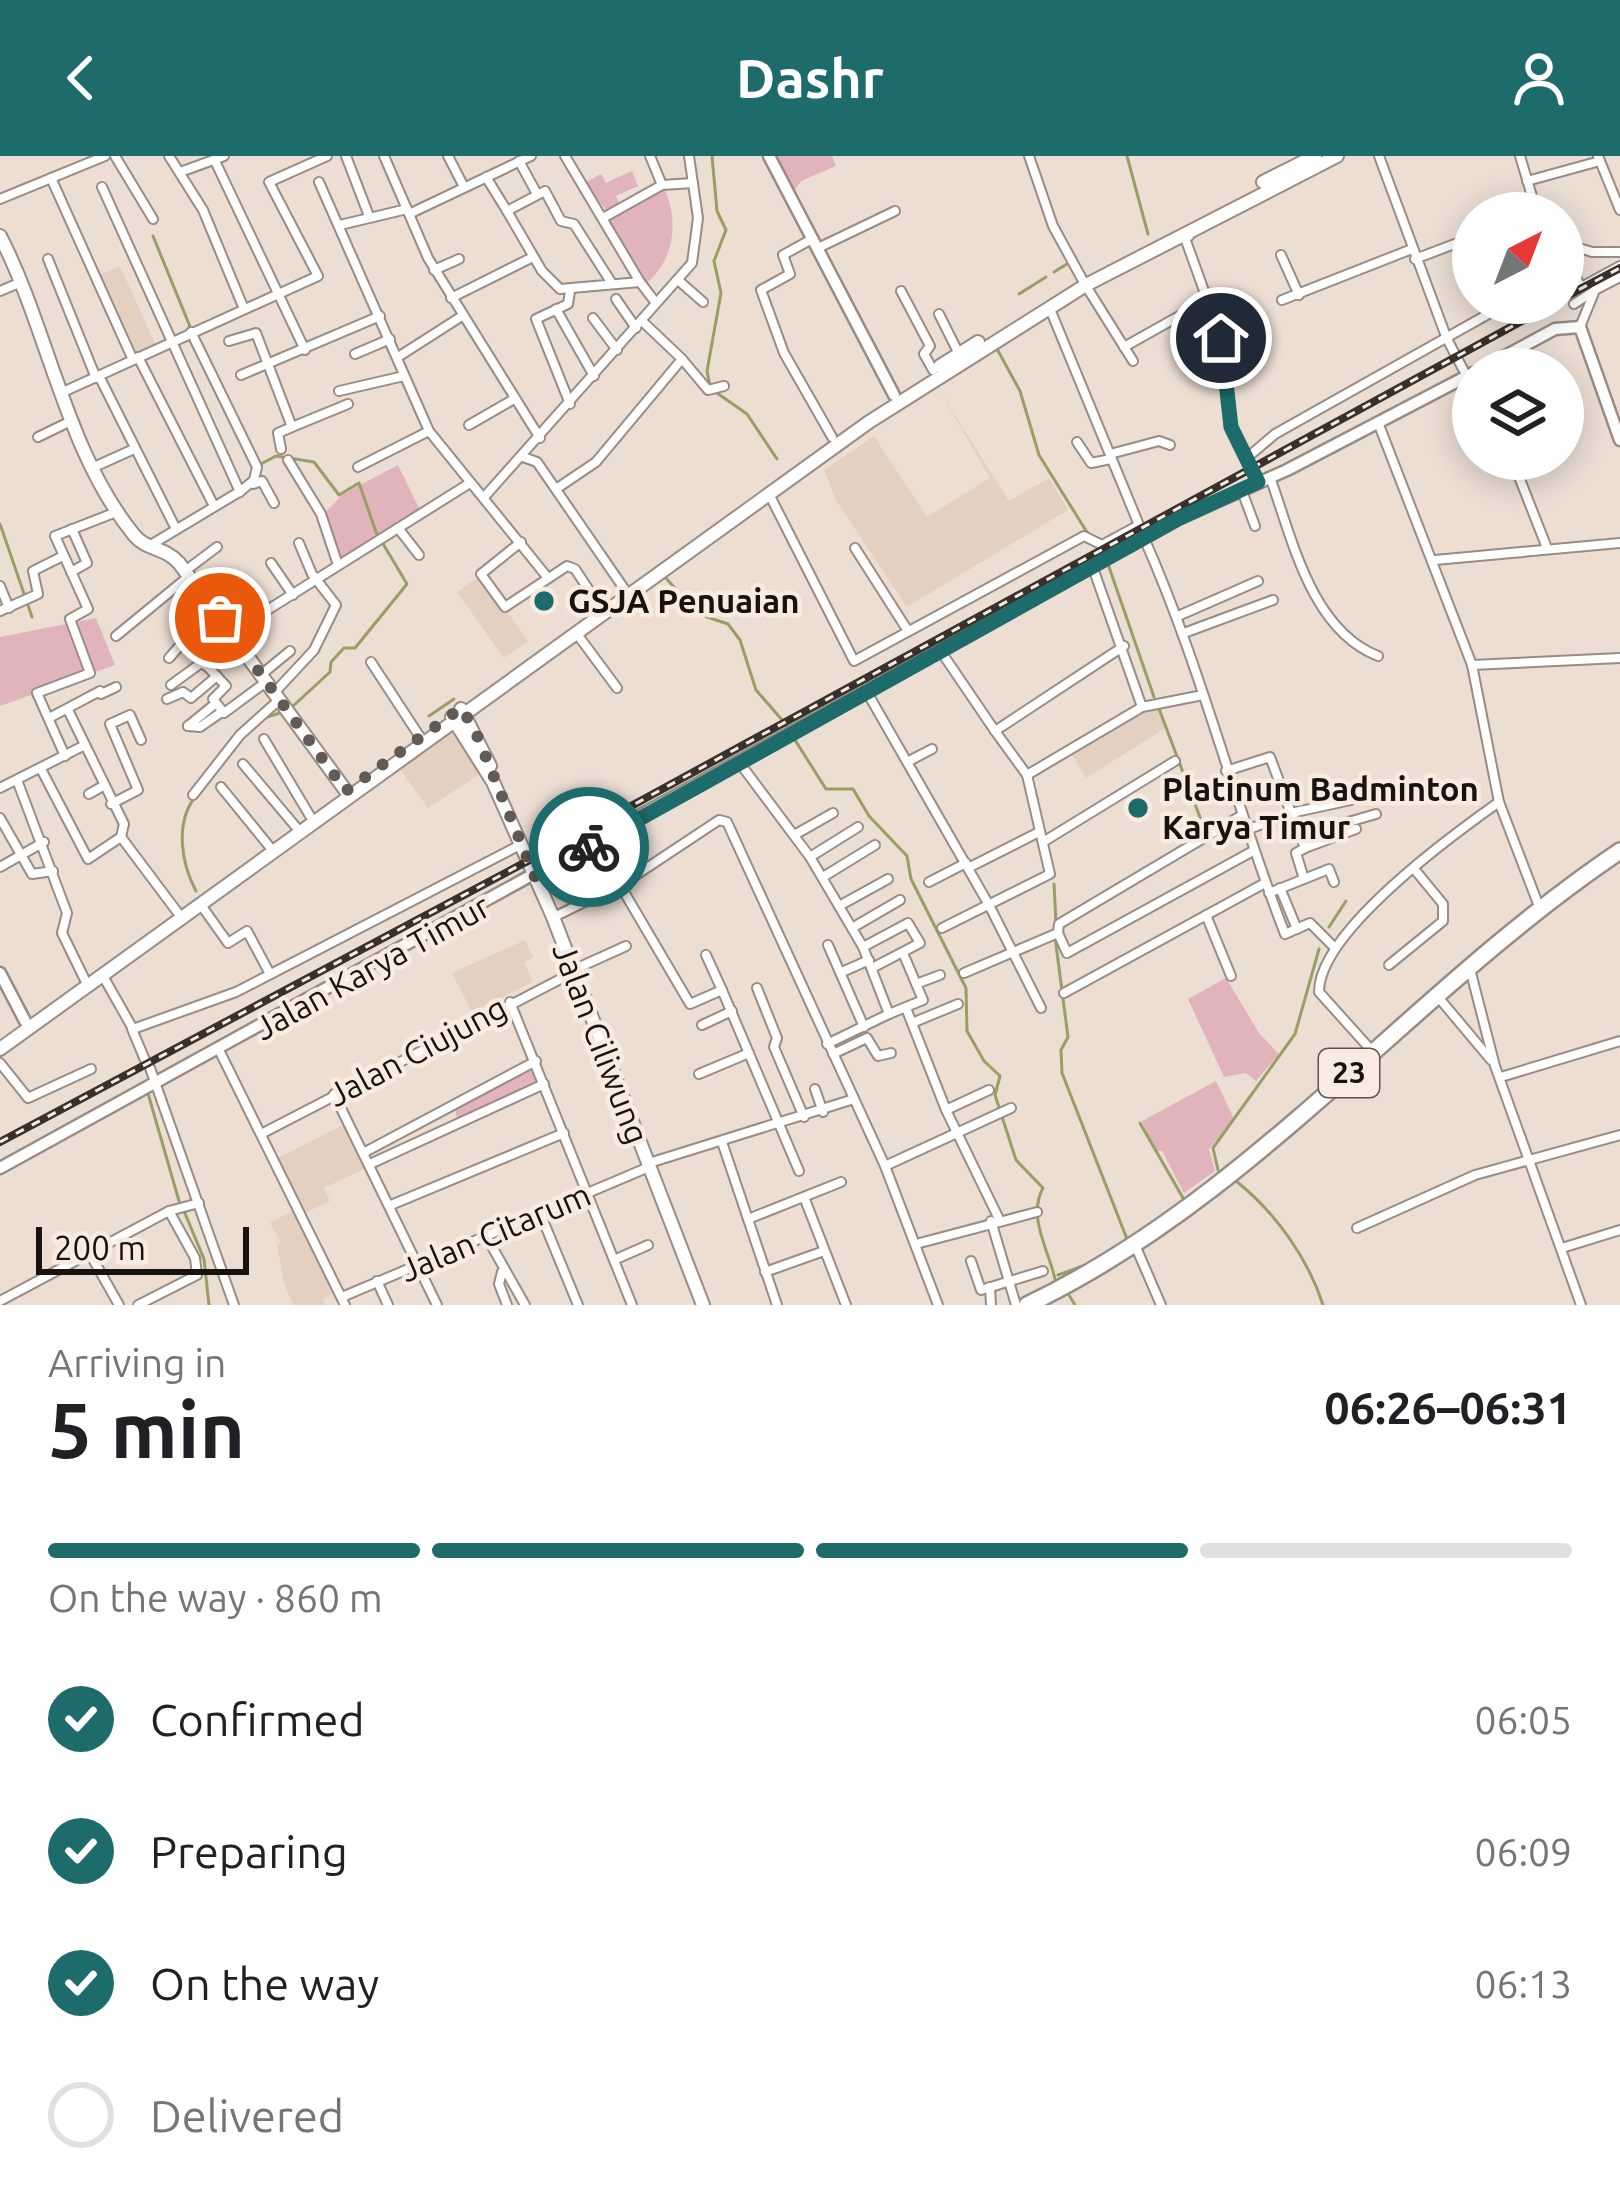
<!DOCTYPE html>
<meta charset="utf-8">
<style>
body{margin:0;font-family:Ubuntu,sans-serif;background:#f6f6f6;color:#202124;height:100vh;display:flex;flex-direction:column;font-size:45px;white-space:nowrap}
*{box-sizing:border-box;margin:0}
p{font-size:39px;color:#757577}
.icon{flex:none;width:66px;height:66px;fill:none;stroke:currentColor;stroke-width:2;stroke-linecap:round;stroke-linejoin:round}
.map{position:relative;height:1149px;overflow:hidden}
.panel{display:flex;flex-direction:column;background:#fff;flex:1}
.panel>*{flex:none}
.needle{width:78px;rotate:42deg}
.fabs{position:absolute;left:1452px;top:36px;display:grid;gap:24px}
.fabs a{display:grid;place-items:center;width:132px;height:132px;border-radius:50%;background:#fff;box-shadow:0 6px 30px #0003;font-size:60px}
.scale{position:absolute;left:36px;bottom:30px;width:213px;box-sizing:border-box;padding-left:12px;border:6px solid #18130f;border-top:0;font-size:33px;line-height:42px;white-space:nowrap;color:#18130f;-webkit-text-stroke:9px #f9ebe0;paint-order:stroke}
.pin{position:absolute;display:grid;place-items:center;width:102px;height:102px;color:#fff;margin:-51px;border:6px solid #fff;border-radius:50%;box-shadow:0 3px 12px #0007}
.courier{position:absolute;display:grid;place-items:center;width:120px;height:120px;margin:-60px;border:9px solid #1e6b6b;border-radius:50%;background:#fff;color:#222;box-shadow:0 3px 15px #0007}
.summary em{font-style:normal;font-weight:700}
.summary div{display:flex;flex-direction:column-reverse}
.summary{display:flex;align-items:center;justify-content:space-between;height:204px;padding:0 48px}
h1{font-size:78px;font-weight:700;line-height:90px}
.bar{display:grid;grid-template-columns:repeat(4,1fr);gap:18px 12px;align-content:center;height:144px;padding:0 48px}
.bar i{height:15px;border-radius:9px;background:#e0e0e0}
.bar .current{background:#1e6b6b}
.bar p{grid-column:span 4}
ol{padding:0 48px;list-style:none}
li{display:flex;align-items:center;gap:36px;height:132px}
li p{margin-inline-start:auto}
li .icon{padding:12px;border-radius:50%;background:#1e6b6b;color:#fff;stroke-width:4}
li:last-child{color:#757577}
li i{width:66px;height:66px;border:6px solid #e0e0e0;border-radius:50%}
header{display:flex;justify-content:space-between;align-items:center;height:156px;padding:0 48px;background:#1e6b6b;color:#fff;font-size:54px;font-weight:700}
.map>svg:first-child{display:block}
.built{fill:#e4d0c0}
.green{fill:#e1b4bc}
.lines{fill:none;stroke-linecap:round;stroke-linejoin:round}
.stream{stroke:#989f63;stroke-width:3}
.street-casing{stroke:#998c82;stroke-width:12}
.secondary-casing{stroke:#998c82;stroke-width:15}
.primary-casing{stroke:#998c82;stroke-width:16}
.highway-casing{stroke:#998c82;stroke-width:20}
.street{stroke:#fff;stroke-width:8}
.secondary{stroke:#fff;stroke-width:10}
.primary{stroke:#fff;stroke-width:12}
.highway{stroke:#fff;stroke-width:15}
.rail-casing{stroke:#37302b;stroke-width:8}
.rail{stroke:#f9ebe0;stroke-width:3;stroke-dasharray:9;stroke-linecap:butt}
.done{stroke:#625a54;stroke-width:12;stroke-dasharray:0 21.6}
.route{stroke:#1e6b6b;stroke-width:15}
.poi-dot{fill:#1e6b6b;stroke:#f9ebe0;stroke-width:4.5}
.labels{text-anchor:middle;stroke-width:9;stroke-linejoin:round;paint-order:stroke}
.shield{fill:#f9ebe0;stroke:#5c544e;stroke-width:3}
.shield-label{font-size:30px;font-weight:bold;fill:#18130f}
.poi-label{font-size:33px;font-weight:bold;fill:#18130f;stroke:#f9ebe0;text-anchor:start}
.street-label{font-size:33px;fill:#18130f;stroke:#f9ebe0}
</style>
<header><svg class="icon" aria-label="back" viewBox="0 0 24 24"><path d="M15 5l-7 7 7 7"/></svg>Dashr<svg class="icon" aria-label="person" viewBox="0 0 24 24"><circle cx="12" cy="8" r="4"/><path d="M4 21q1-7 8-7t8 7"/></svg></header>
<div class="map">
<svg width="1620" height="1149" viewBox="0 0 1620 1149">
<rect width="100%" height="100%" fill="#ecded3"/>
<!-- built -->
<g class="built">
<polygon points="120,110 156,190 134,200 97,120"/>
<polygon points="939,234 1009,345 1049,322 1068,354 907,451 837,346 824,314 874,280 927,361 990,322"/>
<polygon points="481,419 528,485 504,502 457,436"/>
<polygon points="1155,548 1167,571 1086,622 1071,597"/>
<polygon points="452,576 481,617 428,652 399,612"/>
<polygon points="525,784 533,801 524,806 533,826 472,856 452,817"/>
<polygon points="345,968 364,1013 324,1032 330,1045 305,1057 278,1002"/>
<polygon points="294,1054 335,1137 323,1143 325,1149 293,1149 284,1127 277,1089 281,1086 270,1067"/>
</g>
<!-- green -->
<g class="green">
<polygon points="777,0 832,0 836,10 801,25 794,35"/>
<polygon points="632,15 638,30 616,40 619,48 607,55 584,27 601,18 606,27"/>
<path d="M665 34C680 68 673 107 644 129L607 64Z"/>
<polygon points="398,309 421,356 338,403 320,362 343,338"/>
<polygon points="96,462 115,509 0,550 0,481"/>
<polygon points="1226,822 1259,877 1279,898 1256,925 1246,917 1224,921 1188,843"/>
<polygon points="529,913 537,920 535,926 457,962 455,952"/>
<polygon points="1216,925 1234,963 1209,993 1215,1015 1184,1037 1162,995 1154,995 1142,965"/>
</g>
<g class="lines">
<!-- stream -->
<g class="stream">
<polyline points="1127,0 1148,78"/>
<polyline points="153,80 191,173"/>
<polyline points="1054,116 1067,108"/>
<polyline points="1019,138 1046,121"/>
<polyline points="997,193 1020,235 1039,299 1090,381"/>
<polyline points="710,230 707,215 721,137 714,105 726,74 717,55 712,0"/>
<polyline points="717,237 747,258 777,303"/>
<polyline points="259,309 276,300 314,306 339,339 359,327 376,376 407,428 355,492 344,492 331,506 330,516 292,551"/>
<polyline points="0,368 32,461"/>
<polyline points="1108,408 1154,541"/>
<path d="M665 421 698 458 728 468 740 484 756 534 783 565 826 633H853L869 660 907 700 911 723 966 832 967 875 984 905 1000 920 995 939 1016 1004 1043 1032C1027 1061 1049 1095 1055 1123"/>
<polyline points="1158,550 1201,664"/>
<polyline points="429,560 454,543"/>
<polyline points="264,562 283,556"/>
<polyline points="201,634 218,613"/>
<path d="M195 641C175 667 181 707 196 735"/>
<polyline points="1054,728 1056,768"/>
<polyline points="1329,771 1346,745"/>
<polyline points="1055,781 1068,881 1061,894 1062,917 1127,1083"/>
<polyline points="147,934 179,1045"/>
<polyline points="1140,967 1183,1042"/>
<polyline points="1218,1014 1213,992 1295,878 1319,793"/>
<path d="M1236 1025C1275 1056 1308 1102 1323 1149"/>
<polyline points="184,1055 204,1103 209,1149"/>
<polyline points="1058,1119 1083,1110"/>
<polyline points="1066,1134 1075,1149"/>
</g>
<defs>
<g id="street">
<polyline points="115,0 153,63"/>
<polyline points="169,0 203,54 244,153"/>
<polyline points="346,0 369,60"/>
<polyline points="384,0 428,102 540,282"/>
<polyline points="448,0 463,29"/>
<polyline points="565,0 640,126"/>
<polyline points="650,0 662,29"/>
<polyline points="1029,0 1053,70 1082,123"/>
<polyline points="1379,0 1447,183 1473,232"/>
<polyline points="1520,0 1537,57"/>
<polyline points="1598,0 1620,54"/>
<polyline points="215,5 305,194"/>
<polyline points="519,5 537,38"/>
<polyline points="183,15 224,0"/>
<polyline points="486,21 507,55"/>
<polyline points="51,22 133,204"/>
<polyline points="1527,25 1600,5"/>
<polyline points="319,26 429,275 548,422"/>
<polyline points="102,31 240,336"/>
<polyline points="0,43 105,0"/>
<polyline points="409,58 531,0"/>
<polyline points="603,62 662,29 693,27"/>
<polyline points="340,69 407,53"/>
<polyline points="1189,80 1185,82 1221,182 1231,270 1258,326"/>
<polyline points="812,83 783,99 790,118 761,134 784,197 832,281"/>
<polyline points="1563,87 1592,96 1620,96"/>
<polyline points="1568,89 1571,112"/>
<polyline points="818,92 895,55"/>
<polyline points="1281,99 1299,139"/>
<polyline points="48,103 96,222"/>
<polyline points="1415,103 1473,81"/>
<polyline points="434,114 459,103"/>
<polyline points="1563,115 1571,112 1581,131"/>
<polyline points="678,124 703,146"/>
<polyline points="611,126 574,68 561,65 545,35 507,55 542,115 560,133 640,126 656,147"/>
<polyline points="1086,130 1133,205"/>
<polyline points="0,135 19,127"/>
<polyline points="570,135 568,148 536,163 570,248"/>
<polyline points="901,135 930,190 924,198 933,214"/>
<polyline points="1563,141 1620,110"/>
<polyline points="451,142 533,101"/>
<polyline points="616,143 636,172"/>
<polyline points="1282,144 1412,93"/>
<polyline points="1512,147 1522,163 1552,147"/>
<polyline points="1574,148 1594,135"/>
<polyline points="556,153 594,220"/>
<polyline points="939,158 959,198"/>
<polyline points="593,162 617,194"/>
<polyline points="1580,171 1595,134 1620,121"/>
<polyline points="191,176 257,311 254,324 242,334"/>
<polyline points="229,185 256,177 292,271 278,277 281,293"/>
<polyline points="1124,191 1206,145"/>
<polyline points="355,198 390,183"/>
<polyline points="138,201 214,350"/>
<polyline points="398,201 462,160"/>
<polyline points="682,203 708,234 724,230"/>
<polyline points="241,219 380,160"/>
<polyline points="99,220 176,373"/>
<polyline points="339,235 404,220"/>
<polyline points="63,236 318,120 269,26 327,0"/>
<polyline points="469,269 514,243"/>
<polyline points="1379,269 1472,509 1499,646 1540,753"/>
<polyline points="292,271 348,248"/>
<polyline points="38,281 71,265"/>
<polyline points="1077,286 1091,307 1111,303"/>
<polyline points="1110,298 1159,285 1170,289"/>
<polyline points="523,301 537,306 625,434"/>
<polyline points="1248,301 1275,278 1508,147"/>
<polyline points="1512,303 1547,392"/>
<polyline points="288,304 321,358 337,406"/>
<polyline points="94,311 134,293"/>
<polyline points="358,311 429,275"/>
<path d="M1270 321C1292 382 1311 474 1378 500"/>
<polyline points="253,328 262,325 274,347"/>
<polyline points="556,333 596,306 682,203 642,165"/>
<polyline points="1242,335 1255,370"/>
<polyline points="769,338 854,505 1084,380 1102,389 1139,369 1050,153"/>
<polyline points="486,339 692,107 698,62 689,0"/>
<polyline points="398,372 419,399"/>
<path d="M1144 382C1201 510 1234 647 1285 778L1310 767 1335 792"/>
<polyline points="521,386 481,418 505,451 567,410 575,413 600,451"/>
<polyline points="149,390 239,336"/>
<polyline points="855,392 908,475"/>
<polyline points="1435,404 1620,387"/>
<polyline points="271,407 293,439"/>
<polyline points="1093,412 1142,551 1203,539"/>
<polyline points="185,415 217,391"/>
<polyline points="71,416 87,407 72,373"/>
<polyline points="0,430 9,452"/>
<polyline points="0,455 38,438 33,415 63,400"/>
<polyline points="1178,460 1258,425"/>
<polyline points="220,462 253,444 269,453 470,327"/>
<polyline points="230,474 253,460"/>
<polyline points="1184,477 1273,444"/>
<polyline points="577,478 617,532"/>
<polyline points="116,480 188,421"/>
<polyline points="1124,490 995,575 1027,619 1142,551"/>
<polyline points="942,497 995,575"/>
<polyline points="169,502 212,453"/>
<polyline points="371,506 420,581"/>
<polyline points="1472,509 1620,502"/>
<polyline points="208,511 226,530 213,543 224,557 266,526"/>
<polyline points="262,518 290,495"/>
<polyline points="171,529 201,507 208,511 235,486"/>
<polyline points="274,537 314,494 336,449 312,418 299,387"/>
<polyline points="101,538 116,531"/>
<polyline points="868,538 989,749 1041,852"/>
<polyline points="167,543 183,536 191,542 217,520"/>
<polyline points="68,554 124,668 121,681 178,757"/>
<polyline points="49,562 100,535"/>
<polyline points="188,570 200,571 223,555"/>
<polyline points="188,570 215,548"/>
<polyline points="264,583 310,660"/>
<polyline points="65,600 37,537 90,517 70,463 88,453 55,380 119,355"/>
<polyline points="739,606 810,701 863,791 889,858 923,844 903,797"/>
<polyline points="907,606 932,593"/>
<polyline points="243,608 296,671"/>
<polyline points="41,613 88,703 121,681"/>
<polyline points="1226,615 1270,601 1291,657 1351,644"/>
<polyline points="17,624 67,757 62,777 85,824"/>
<polyline points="221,631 269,690"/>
<polyline points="0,632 83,590"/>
<polyline points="89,638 103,630"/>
<polyline points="193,639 240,579 279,544"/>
<polyline points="111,648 138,634 110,568 130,559 141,584"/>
<polyline points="0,662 32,718 53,715"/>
<polyline points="1244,675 1291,657 1305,692 1356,673"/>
<polyline points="796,678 833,657"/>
<polyline points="1300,680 1376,658"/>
<polyline points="1043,686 1175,605"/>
<polyline points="810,701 858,671"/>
<polyline points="0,711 44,686"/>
<polyline points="968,712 1039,676"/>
<polyline points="823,721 875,689"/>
<polyline points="1304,723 1296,697 1305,692"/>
<polyline points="929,726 966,707"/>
<polyline points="620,729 690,848 722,834 799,1015"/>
<polyline points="1280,732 1297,773"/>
<polyline points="1269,737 1329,713 1334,726"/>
<polyline points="201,749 228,787 247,775 270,818"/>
<polyline points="839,750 888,723"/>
<polyline points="1206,759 1231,820"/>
<polyline points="554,761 627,725 719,664 727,666 885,1010 938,1149"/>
<polyline points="852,772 900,744"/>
<polyline points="942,772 1050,718 1027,619"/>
<polyline points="1058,777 1067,797 1253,695"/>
<polyline points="828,789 864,871"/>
<polyline points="863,791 908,767 920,787 872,812"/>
<polyline points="706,799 722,834"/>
<polyline points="1389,809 1443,765 1443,748 1415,714"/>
<polyline points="1470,813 1495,910 1581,1149"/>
<polyline points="573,814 626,790"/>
<polyline points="842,816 869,804"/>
<polyline points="964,817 1058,777 1059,768 1239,661"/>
<polyline points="103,820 133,873 236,836 520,689"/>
<polyline points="916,828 940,819"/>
<polyline points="757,832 777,882 774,891 804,961"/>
<polyline points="1064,837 1265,727"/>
<polyline points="1439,842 1491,904"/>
<polyline points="510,846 632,1149"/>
<polyline points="906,852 946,954 999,1063"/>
<polyline points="912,867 958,848"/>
<polyline points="702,869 732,855"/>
<polyline points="132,873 145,904"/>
<polyline points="827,888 889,858"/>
<path d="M1372 895 1319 836C1319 776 1451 680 1499 646"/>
<polyline points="220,896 345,1149"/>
<polyline points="833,898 867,882 878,900 891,897"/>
<polyline points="0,907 28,942 91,913"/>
<polyline points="150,912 234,1149"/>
<polyline points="699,918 749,897"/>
<polyline points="1501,921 1620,885"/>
<polyline points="815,933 823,956"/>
<polyline points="334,938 437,1149"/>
<polyline points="946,954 989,934"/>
<polyline points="261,978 574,816"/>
<polyline points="722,986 777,1149"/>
<polyline points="365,996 536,905"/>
<polyline points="649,1007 854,943"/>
<polyline points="370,1008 544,928"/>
<polyline points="885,1010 1011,952"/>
<polyline points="804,1041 846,1149"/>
<polyline points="391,1049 564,977"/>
<polyline points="540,1057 578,1149"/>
<polyline points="748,1063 841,1026"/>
<polyline points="991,1065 1016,1149"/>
<polyline points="1357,1072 1475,1019 1620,979"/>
<polyline points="486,1080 525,1149"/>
<polyline points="916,1088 1037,1056"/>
<polyline points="1135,1089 1161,1149"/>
<polyline points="1562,1092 1620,1074"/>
<polyline points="89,1096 119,1149"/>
<polyline points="614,1104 648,1089"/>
<polyline points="971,1105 981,1134 1043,1115"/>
<polyline points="502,1116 499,1128 507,1149"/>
<polyline points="765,1116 824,1095"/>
<polyline points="377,1125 388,1149"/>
<polyline points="990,1131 991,1149"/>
<polyline points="342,1141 649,1011"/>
<polyline points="0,1145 169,1055 199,1047"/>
<polyline points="138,1149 197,1119 195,1102 169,1055"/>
</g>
<g id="secondary">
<polyline points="769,0 894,239"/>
<polyline points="1481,213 1555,173 1580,171 1620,284"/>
<polyline points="0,817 25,865"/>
<polyline points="0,1012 1178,363 1287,314 1473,217"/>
</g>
<g id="primary">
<polyline points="1263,26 1315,0"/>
<path d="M0 80C49 175 65 294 134 379 146 394 165 391 179 407L346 635"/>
<polyline points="940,210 978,186"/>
<polyline points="461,553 490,610"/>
<polyline points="452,561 493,626 553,761 703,1149"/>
<polyline points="0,893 869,266 1086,129 1337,0"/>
</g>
<path id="highway" d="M1027 1149C1254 1041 1413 834 1620 695"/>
</defs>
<!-- street casing -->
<use href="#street" class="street-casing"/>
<!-- secondary casing -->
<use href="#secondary" class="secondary-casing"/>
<!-- primary casing -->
<use href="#primary" class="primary-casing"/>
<!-- highway casing -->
<use href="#highway" class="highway-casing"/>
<!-- street -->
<use href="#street" class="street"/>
<!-- secondary -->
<use href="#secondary" class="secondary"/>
<!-- primary -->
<use href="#primary" class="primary"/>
<!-- highway -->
<use href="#highway" class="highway"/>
<defs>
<g id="rail">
<polyline points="1563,142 1620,112"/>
<polyline points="0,986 633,649 1555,147"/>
</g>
</defs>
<!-- rail casing -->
<use href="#rail" class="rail-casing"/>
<!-- rail -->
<use href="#rail" class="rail"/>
</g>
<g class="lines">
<!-- done -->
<polyline class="done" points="220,462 346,635 461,552 474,572 535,721 589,691"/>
<!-- route -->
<polyline class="route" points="589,691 1178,363 1258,326 1231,271 1221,182"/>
</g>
<!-- markers -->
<g class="poi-dot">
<circle cx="544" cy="445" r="12"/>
<circle cx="1138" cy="652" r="12"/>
</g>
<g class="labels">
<!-- shield labels -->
<rect class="shield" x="1319" y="893" width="60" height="48" rx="9"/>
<g class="shield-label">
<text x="1349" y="927">23</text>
</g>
<!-- poi labels -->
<g class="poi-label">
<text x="568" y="457">GSJA Penuaian</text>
<text x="1162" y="645">Platinum Badminton<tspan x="1162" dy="38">Karya Timur</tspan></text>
</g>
<!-- street labels -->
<g class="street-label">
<text transform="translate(372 811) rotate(-29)" y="12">Jalan Karya Timur</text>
<text transform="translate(601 887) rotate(69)" y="12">Jalan Ciliwung</text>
<text transform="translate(417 895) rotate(-28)" y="12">Jalan Ciujung</text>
<text transform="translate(495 1076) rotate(-23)" y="12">Jalan Citarum</text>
</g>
</g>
</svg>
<div class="fabs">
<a><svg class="needle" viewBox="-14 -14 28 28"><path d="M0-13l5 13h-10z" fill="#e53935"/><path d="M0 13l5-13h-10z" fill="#757577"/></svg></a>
<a><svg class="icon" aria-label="layers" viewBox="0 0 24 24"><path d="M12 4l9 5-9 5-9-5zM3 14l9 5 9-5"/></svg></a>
</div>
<div class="scale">200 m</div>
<div class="pin" style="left:220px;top:462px;background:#ea580c"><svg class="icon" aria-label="bag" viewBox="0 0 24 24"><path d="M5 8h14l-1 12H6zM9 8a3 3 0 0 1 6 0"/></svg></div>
<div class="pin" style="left:1221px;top:182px;background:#1f2937"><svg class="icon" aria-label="home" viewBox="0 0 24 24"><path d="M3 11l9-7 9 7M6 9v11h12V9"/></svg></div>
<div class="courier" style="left:589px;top:691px"><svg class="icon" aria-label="bike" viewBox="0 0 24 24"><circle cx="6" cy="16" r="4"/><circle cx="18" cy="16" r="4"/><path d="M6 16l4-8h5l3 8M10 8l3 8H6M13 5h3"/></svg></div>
</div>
<section class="panel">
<div class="summary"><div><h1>5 min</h1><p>Arriving in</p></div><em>06:26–06:31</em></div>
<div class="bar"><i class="current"></i><i class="current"></i><i class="current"></i><i></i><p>On the way · 860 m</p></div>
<ol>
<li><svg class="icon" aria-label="check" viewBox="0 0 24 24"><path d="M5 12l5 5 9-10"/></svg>Confirmed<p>06:05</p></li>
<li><svg class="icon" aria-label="check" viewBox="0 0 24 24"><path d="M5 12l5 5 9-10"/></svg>Preparing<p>06:09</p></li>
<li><svg class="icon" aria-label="check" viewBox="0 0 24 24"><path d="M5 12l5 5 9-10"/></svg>On the way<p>06:13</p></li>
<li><i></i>Delivered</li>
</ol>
</section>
